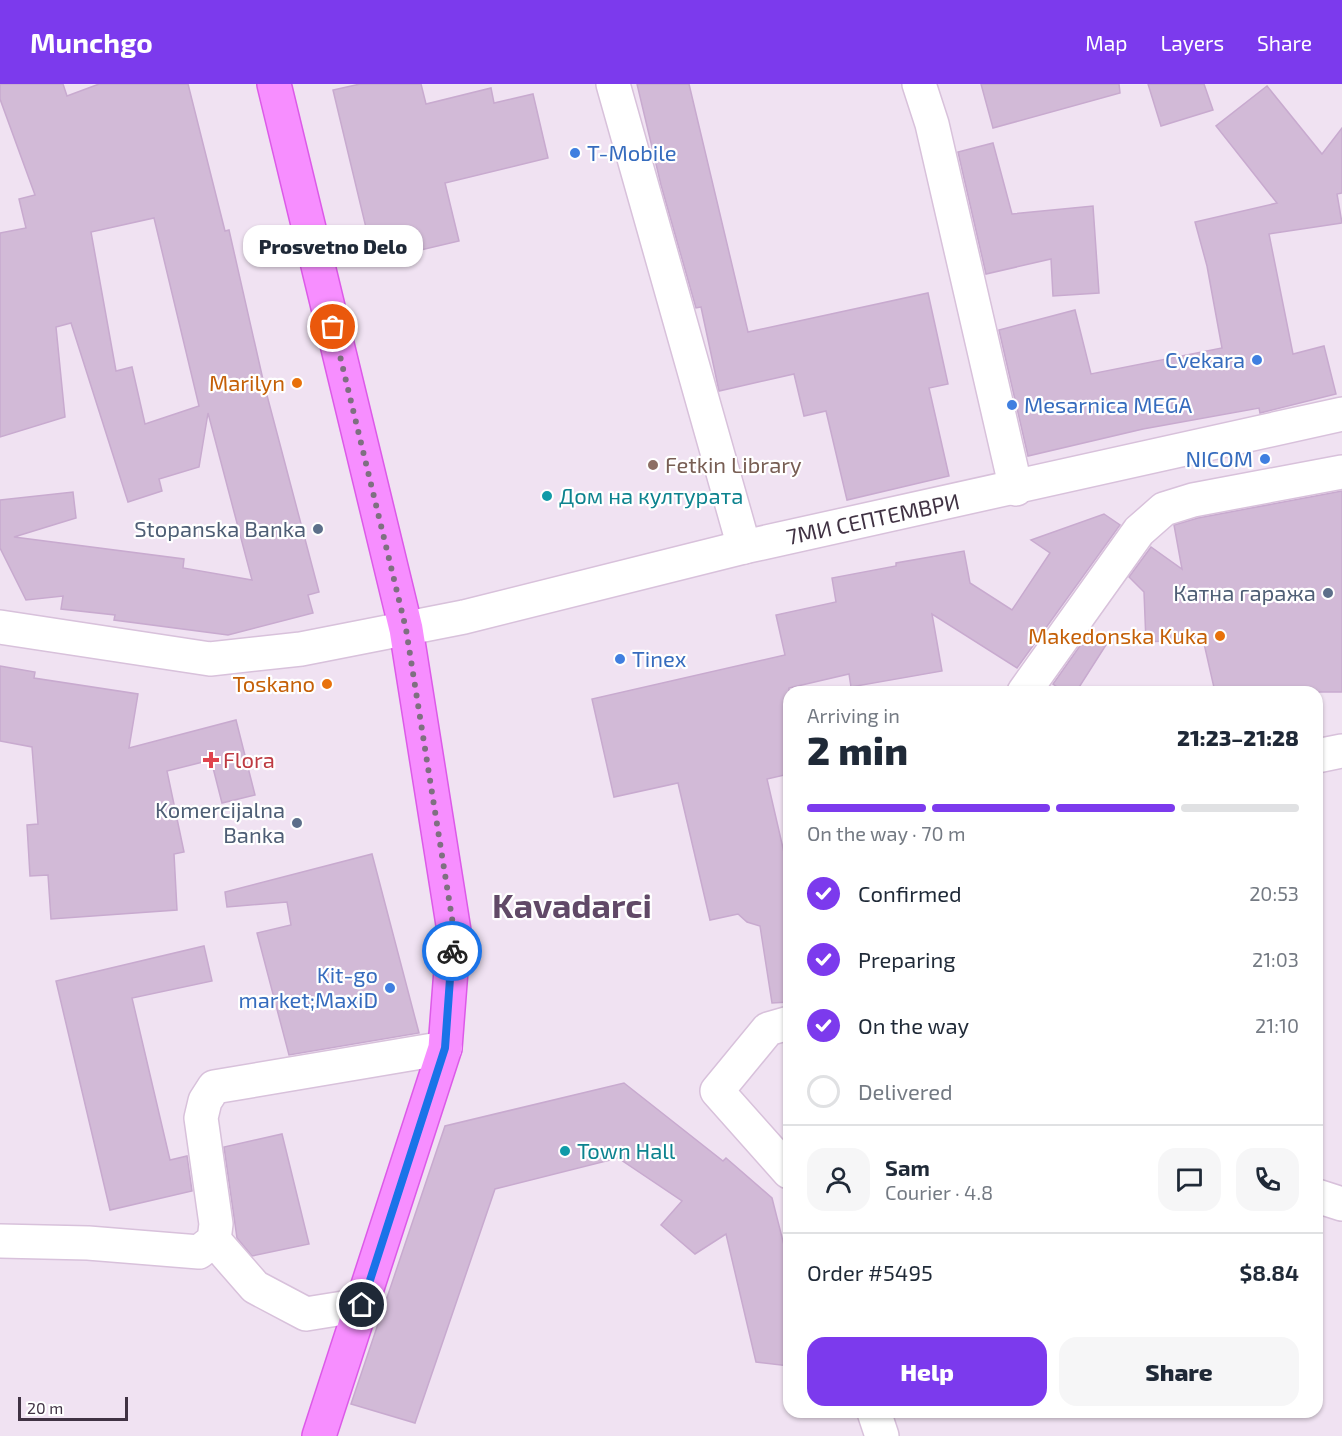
<!DOCTYPE html>
<meta charset="utf-8">
<style>
body{margin:0;font-family:"Exo 2",sans-serif;background:#f6f6f7;color:#1f2937;height:100vh;display:flex;flex-direction:column;font-size:22px;white-space:nowrap}
*{box-sizing:border-box;margin:0}
p{font-size:20px;color:#747a83}
.icon{flex:none;width:33px;height:33px;fill:none;stroke:currentColor;stroke-width:2;stroke-linecap:round;stroke-linejoin:round}
.map{position:relative;flex:1;overflow:hidden}
.details{position:absolute;left:783px;top:602px;width:540px;height:732px;display:flex;flex-direction:column;background:#fff;border-radius:18px;box-shadow:0 2px 4px #0004}
.details>*{flex:none}
.scale{position:absolute;left:18px;bottom:15px;width:110px;box-sizing:border-box;padding-left:6px;border:3px solid #403243;border-top:0;font-size:16px;line-height:21px;white-space:nowrap;color:#403243;-webkit-text-stroke:4px #fff;paint-order:stroke}
.pin{position:absolute;display:grid;place-items:center;width:51px;height:51px;color:#fff;margin:-26px;border:3px solid #fff;border-radius:50%;box-shadow:0 2px 6px #0007}
.courier{position:absolute;display:grid;place-items:center;width:60px;height:60px;margin:-30px;border:4px solid #1a73e8;border-radius:50%;background:#fff;color:#222;box-shadow:0 2px 8px #0007}
.bubble{position:absolute;height:42px;border-radius:18px;background:#fff;box-shadow:0 2px 4px #0004;font-size:20px;font-weight:800;line-height:42px;text-align:center}
.head em{font-style:normal;font-weight:800}
.head div{display:flex;flex-direction:column-reverse}
.head{display:flex;align-items:center;justify-content:space-between;height:102px;padding:0 24px}
h1{font-size:39px;font-weight:800;line-height:45px}
.bar{display:grid;grid-template-columns:repeat(4,1fr);gap:9px 6px;align-content:center;height:72px;padding:0 24px}
.bar i{height:8px;border-radius:4px;background:#e0e1e3}
.bar .current{background:#7c3aed}
.bar p{grid-column:span 4}
.line{display:flex;align-items:center;gap:15px;padding:0 24px;border-top:2px solid #e0e1e3}
.line div{flex:1}
.round{display:grid;place-items:center;flex:none;width:63px;height:63px;border-radius:18px;background:#f6f6f7}
ol{padding:0 24px;list-style:none}
li{display:flex;align-items:center;gap:18px;height:66px}
li p{margin-inline-start:auto}
li .icon{padding:6px;border-radius:50%;background:#7c3aed;color:#fff;stroke-width:4}
li:last-child{color:#747a83}
li i{width:33px;height:33px;border:3px solid #e0e1e3;border-radius:50%}
.primary-button{display:flex;gap:12px;margin-top:auto;padding:12px 24px}
.primary-button a{flex:1;height:69px;border-radius:18px;background:#7c3aed;color:#fff;font-size:24px;font-weight:800;line-height:69px;text-align:center}
.primary-button a+a{background:#f6f6f7;color:#1f2937}
header{display:flex;align-items:center;gap:36px;box-sizing:border-box;height:84px;padding:0 30px;background:#7c3aed;color:#fff}
header strong{font-size:28px}
nav{display:flex;gap:33px;margin-inline-start:auto;font-size:21px}
.map>svg:first-child{display:block}
.building{fill:#d2bad7;stroke:#c8aacf;stroke-width:1.5;fill-rule:evenodd}
.lines{fill:none;stroke-linecap:round;stroke-linejoin:round}
.minor-casing{stroke:#d8c1db;stroke-width:36}
.major-casing{stroke:#dc5ae8;stroke-width:36}
.minor{stroke:#fff;stroke-width:33}
.major{stroke:#f78eff;stroke-width:33}
.done{stroke:#7e7080;stroke-width:6;stroke-dasharray:0 10.8}
.route{stroke:#1a73e8;stroke-width:8}
.shop-dot{fill:#3f7fe0;stroke:#fff;stroke-width:2}
.food-dot{fill:#e8710a;stroke:#fff;stroke-width:2}
.education-dot{fill:#8d6e63;stroke:#fff;stroke-width:2}
.culture-dot{fill:#0f9aa8;stroke:#fff;stroke-width:2}
.service-dot{fill:#5c6f8a;stroke:#fff;stroke-width:2}
.health-dot{fill:#e0444e;stroke:#fff;stroke-width:2}
.labels{text-anchor:middle;stroke-width:4.5;stroke-linejoin:round;paint-order:stroke}
.shop-label{font-size:22px;fill:#366cbe;stroke:#fff;text-anchor:start}
.food-label{font-size:22px;fill:#c56008;stroke:#fff;text-anchor:end}
.education-label{font-size:22px;fill:#785e54;stroke:#fff;text-anchor:start}
.culture-label{font-size:22px;fill:#0d838f;stroke:#fff;text-anchor:start}
.street-label{font-size:22px;fill:#403243;stroke:#fff}
.service-label{font-size:22px;fill:#4e5e75;stroke:#fff;text-anchor:end}
.health-label{font-size:22px;fill:#be3a42;stroke:#fff;text-anchor:start}
.town-label{font-size:34px;font-weight:bold;fill:#614967;stroke:#fff}
</style>
<header>
<strong>Munchgo</strong>
<nav><a>Map</a><a>Layers</a><a>Share</a></nav>
</header>
<div class="map">
<svg width="1342" height="1352" viewBox="0 0 1342 1352">
<rect width="100%" height="100%" fill="#f0e2f2"/>
<!-- building -->
<g class="building">
<path d="M0 0H63L67 12 99 0H188L225 147 229 146 264 300 319 508 308 511 313 529 228 551 114 536 115 531 61 525 63 512 26 516 0 464V416L73 408 76 434 14 453 184 475 183 484 252 496 208 329 199 383 159 395 162 407 128 418 71 239 56 243 65 333 0 353V149L26 144 19 115 35 111 0 15ZM154 134 199 322 145 340 132 283 116 287 91 148Z"/>
<polygon points="360,0 421,0 426,20 491,4 494,19 533,10 548,74 445,99 459,157 374,177 333,6"/>
<polygon points="637,0 689,0 748,248 928,209 948,300 929,304 949,392 847,416 826,327 804,332 794,290 719,307 701,223 696,224 661,101"/>
<polygon points="981,0 1119,0 1120,9 993,44"/>
<polygon points="1148,0 1204,0 1213,26 1161,42"/>
<polygon points="1267,2 1322,70 1342,44 1342,109 1337,110 1342,139 1269,150 1293,270 1324,262 1336,310 1260,329 1259,324 1143,345 1028,372 999,246 1075,226 1091,290 1222,264 1207,182 1195,138 1277,119 1216,42"/>
<polygon points="993,59 1012,130 1093,122 1099,209 1053,212 1051,175 986,190 958,68"/>
<polygon points="1342,407 1342,608 1215,608 1203,555 1146,558 1144,508 1129,493 1151,463 1182,485 1174,441 1198,434"/>
<polygon points="1104,430 1120,441 1017,584 932,530 942,587 851,603 849,590 789,604 789,690 767,695 789,790 789,918 772,919 760,842 747,838 738,830 710,836 678,699 614,713 592,615 785,571 776,531 836,518 832,494 896,482 896,479 964,467 970,499 1012,526 1050,469 1031,456"/>
<polygon points="1089,549 1106,561 1076,608 1064,608 1053,600"/>
<polygon points="0,582 35,588 34,594 138,610 129,664 236,636 255,711 222,719 211,676 167,687 184,768 174,770 177,826 51,835 48,791 30,792 27,741 38,740 32,663 0,657"/>
<polygon points="372,770 419,949 289,971 257,849 291,841 287,818 227,823 225,808"/>
<polygon points="204,862 212,897 132,914 170,1076 187,1072 192,1107 110,1126 56,897"/>
<polygon points="624,999 723,1077 726,1074 772,1114 789,1181 789,1282 756,1278 726,1150 695,1170 661,1141 682,1117 618,1074 495,1105 415,1339 351,1320 445,1042"/>
<polygon points="282,1050 309,1160 252,1172 237,1154 224,1063"/>
</g>
<g class="lines">
<defs>
<g id="minor">
<polyline points="613,0 744,463"/>
<polyline points="919,0 932,40 1016,405"/>
<polyline points="0,543 210,575 301,565 464,533 744,463 1342,330"/>
<polyline points="1024,608 1139,447 1164,425 1193,416 1342,388"/>
<polyline points="1317,672 1342,667"/>
<polyline points="789,939 768,945 717,1007 789,1088"/>
<polyline points="1317,1112 1342,1120"/>
<polyline points="214,1156 255,1203 306,1230 362,1221"/>
<polyline points="0,1157 88,1159 199,1168 214,1156 216,1140 201,1034 205,1017 214,1003 445,964"/>
<polyline points="874,1328 882,1352"/>
</g>
<polyline id="major" points="274,0 406,545 454,847 445,964 319,1352"/>
</defs>
<!-- minor casing -->
<use href="#minor" class="minor-casing"/>
<!-- major casing -->
<use href="#major" class="major-casing"/>
<!-- minor -->
<use href="#minor" class="minor"/>
<!-- major -->
<use href="#major" class="major"/>
</g>
<g class="lines">
<!-- done -->
<polyline class="done" points="333,243 406,545 454,847 452,867"/>
<!-- route -->
<polyline class="route" points="362,1221 445,964 452,867"/>
</g>
<!-- markers -->
<g class="shop-dot">
<circle cx="575" cy="69" r="6"/>
<circle cx="1257" cy="276" r="6"/>
<circle cx="1012" cy="321" r="6"/>
<circle cx="1265" cy="375" r="6"/>
<circle cx="620" cy="575" r="6"/>
<circle cx="390" cy="904" r="6"/>
</g>
<g class="food-dot">
<circle cx="297" cy="299" r="6"/>
<circle cx="1220" cy="552" r="6"/>
<circle cx="327" cy="600" r="6"/>
</g>
<circle class="education-dot" cx="653" cy="381" r="6"/>
<g class="culture-dot">
<circle cx="547" cy="412" r="6"/>
<circle cx="565" cy="1067" r="6"/>
</g>
<g class="service-dot">
<circle cx="318" cy="445" r="6"/>
<circle cx="1328" cy="509" r="6"/>
<circle cx="297" cy="739" r="6"/>
</g>
<path class="health-dot" d="M208 667h6v6h6v6h-6v6h-6v-6h-6v-6h6z"/>
<g class="labels">
<!-- shop labels -->
<g class="shop-label">
<text x="587" y="77">T-Mobile</text>
<text x="1245" y="284" text-anchor="end">Cvekara</text>
<text x="1024" y="329">Mesarnica MEGA</text>
<text x="1253" y="383" text-anchor="end">NICOM</text>
<text x="632" y="583">Tinex</text>
<text x="378" y="899" text-anchor="end">Kit-go<tspan x="378" dy="25">market;MaxiD</tspan></text>
</g>
<!-- food labels -->
<g class="food-label">
<text x="285" y="307">Marilyn</text>
<text x="1208" y="560">Makedonska Kuka</text>
<text x="315" y="608">Toskano</text>
</g>
<!-- education labels -->
<g class="education-label">
<text x="665" y="389">Fetkin Library</text>
</g>
<!-- culture labels -->
<g class="culture-label">
<text x="559" y="420">Дом на културата</text>
<text x="577" y="1075">Town Hall</text>
</g>
<!-- street labels -->
<g class="street-label">
<text transform="translate(873 435) rotate(-12)" y="8">7МИ СЕПТЕМВРИ</text>
</g>
<!-- service labels -->
<g class="service-label">
<text x="306" y="453">Stopanska Banka</text>
<text x="1316" y="517">Катна гаража</text>
<text x="285" y="734">Komercijalna<tspan x="285" dy="25">Banka</tspan></text>
</g>
<!-- health labels -->
<g class="health-label">
<text x="223" y="684">Flora</text>
</g>
<!-- town labels -->
<g class="town-label">
<text x="572" y="834">Kavadarci</text>
</g>
</g>
</svg>
<div class="scale">20 m</div>
<div class="pin" style="left:333px;top:243px;background:#ea580c"><svg class="icon" aria-label="bag" viewBox="0 0 24 24"><path d="M5 8h14l-1 12H6zM9 8a3 3 0 0 1 6 0"/></svg></div>
<div class="pin" style="left:362px;top:1221px;background:#1f2937"><svg class="icon" aria-label="home" viewBox="0 0 24 24"><path d="M3 11l9-7 9 7M6 9v11h12V9"/></svg></div>
<div class="courier" style="left:452px;top:867px"><svg class="icon" aria-label="bike" viewBox="0 0 24 24"><circle cx="6" cy="16" r="4"/><circle cx="18" cy="16" r="4"/><path d="M6 16l4-8h5l3 8M10 8l3 8H6M13 5h3"/></svg></div>
<div class="bubble" style="left:243px;top:141px;width:180px">Prosvetno Delo</div>
<section class="details">
<div class="head"><div><h1>2 min</h1><p>Arriving in</p></div><em>21:23–21:28</em></div>
<div class="bar"><i class="current"></i><i class="current"></i><i class="current"></i><i></i><p>On the way · 70 m</p></div>
<ol>
<li><svg class="icon" aria-label="check" viewBox="0 0 24 24"><path d="M5 12l5 5 9-10"/></svg>Confirmed<p>20:53</p></li>
<li><svg class="icon" aria-label="check" viewBox="0 0 24 24"><path d="M5 12l5 5 9-10"/></svg>Preparing<p>21:03</p></li>
<li><svg class="icon" aria-label="check" viewBox="0 0 24 24"><path d="M5 12l5 5 9-10"/></svg>On the way<p>21:10</p></li>
<li><i></i>Delivered</li>
</ol>
<div class="line" style="height:108px"><a class="round"><svg class="icon" aria-label="person" viewBox="0 0 24 24"><circle cx="12" cy="8" r="4"/><path d="M4 21q1-7 8-7t8 7"/></svg></a><div><b>Sam</b><p>Courier · 4.8</p></div><a class="round"><svg class="icon" aria-label="chat" viewBox="0 0 24 24"><path d="M4 5h16v11H9l-5 4z"/></svg></a><a class="round"><svg class="icon" aria-label="phone" viewBox="0 0 24 24"><path d="M5 4h4l2 5-3 2q2 4 5 5l2-3 5 2v4C11 20 4 13 5 4z"/></svg></a></div>
<div class="line" style="height:78px"><div>Order #5495</div><b>$8.84</b></div>
<div class="primary-button"><a>Help</a><a>Share</a></div>
</section>
</div>
